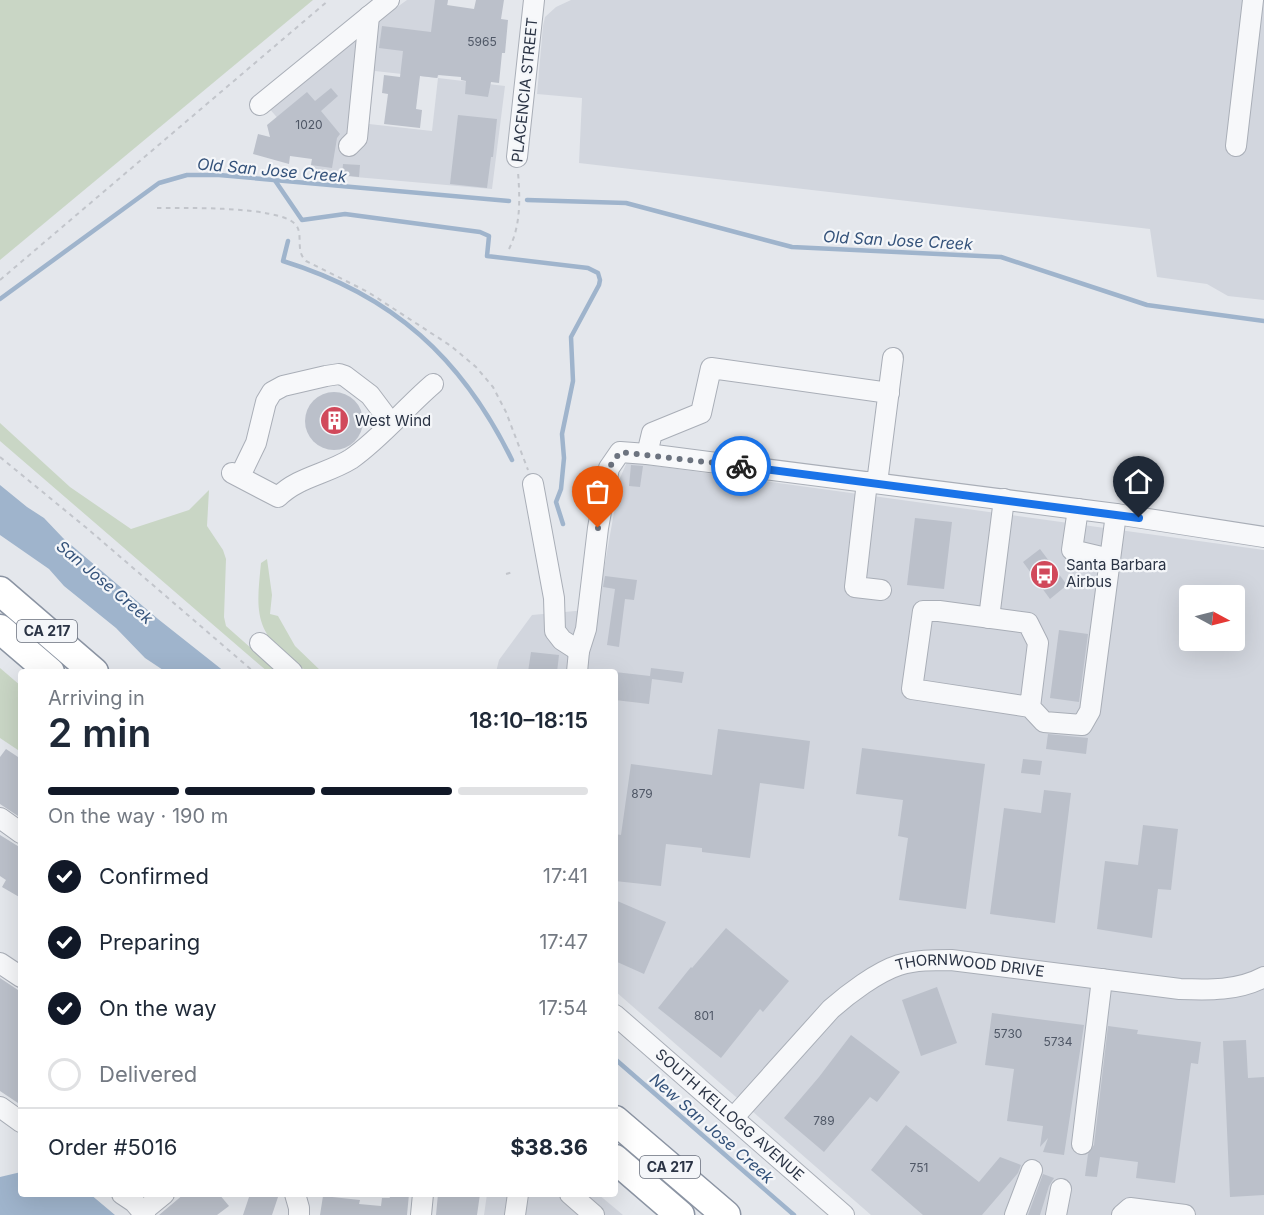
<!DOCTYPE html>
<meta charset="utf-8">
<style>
body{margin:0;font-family:Inter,sans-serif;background:#f2f2f3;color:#1f2937;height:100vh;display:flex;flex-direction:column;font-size:22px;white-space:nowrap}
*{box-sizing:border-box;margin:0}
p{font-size:20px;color:#747a83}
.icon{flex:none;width:33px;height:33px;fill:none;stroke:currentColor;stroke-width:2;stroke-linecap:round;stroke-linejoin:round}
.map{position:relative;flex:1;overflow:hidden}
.panel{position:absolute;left:18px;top:669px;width:600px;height:528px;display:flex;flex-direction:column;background:#fff;border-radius:6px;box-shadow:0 6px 24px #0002}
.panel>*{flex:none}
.needle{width:39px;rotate:97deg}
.fabs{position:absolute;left:1179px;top:585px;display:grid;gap:12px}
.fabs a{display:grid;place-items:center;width:66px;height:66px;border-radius:6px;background:#fff;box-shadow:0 6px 24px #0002;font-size:30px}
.pin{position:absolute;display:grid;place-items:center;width:51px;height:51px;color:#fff;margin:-62px -26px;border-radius:50% 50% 50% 0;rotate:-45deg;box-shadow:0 0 6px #0007}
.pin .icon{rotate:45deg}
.courier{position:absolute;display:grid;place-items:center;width:60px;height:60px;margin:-30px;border:4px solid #1a73e8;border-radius:50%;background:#fff;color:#222;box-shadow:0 2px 8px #0007}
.head em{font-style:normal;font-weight:600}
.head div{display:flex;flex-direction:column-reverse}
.head{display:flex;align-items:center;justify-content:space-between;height:102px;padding:0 30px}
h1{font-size:39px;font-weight:600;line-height:45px}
.bar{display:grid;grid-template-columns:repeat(4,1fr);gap:9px 6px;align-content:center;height:72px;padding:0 30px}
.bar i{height:8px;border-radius:4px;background:#e0e1e3}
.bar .on{background:#111827}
.bar p{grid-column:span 4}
.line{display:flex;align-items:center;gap:15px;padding:0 30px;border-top:2px solid #e0e1e3}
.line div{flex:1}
ol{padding:0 30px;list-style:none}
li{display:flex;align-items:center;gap:18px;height:66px}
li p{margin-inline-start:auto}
li .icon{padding:6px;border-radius:50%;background:#111827;color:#fff;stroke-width:4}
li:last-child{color:#747a83}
li i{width:33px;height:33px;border:3px solid #e0e1e3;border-radius:50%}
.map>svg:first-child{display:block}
.built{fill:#d2d6de;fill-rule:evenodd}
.green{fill:#c9d6c5}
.water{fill:#9fb4cc}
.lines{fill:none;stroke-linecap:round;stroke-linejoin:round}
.stream{stroke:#9fb4cc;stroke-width:4.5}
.building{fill:#bbc0ca}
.minor-casing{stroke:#a9aeb7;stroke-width:22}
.highway-casing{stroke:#8b94a3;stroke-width:31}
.path{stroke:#c2c5cb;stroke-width:2;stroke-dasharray:4.5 4.5;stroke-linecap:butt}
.minor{stroke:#f7f8fa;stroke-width:20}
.highway{stroke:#fff;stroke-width:28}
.done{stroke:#6c737f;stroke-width:6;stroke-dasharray:0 10.8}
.route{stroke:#1a73e8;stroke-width:8}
.labels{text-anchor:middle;stroke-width:4.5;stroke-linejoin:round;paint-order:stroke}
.number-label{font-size:12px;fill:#4f5766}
.shield{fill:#f4f6f9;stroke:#676e7b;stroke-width:1.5}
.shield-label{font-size:14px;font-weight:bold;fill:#2b3445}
.street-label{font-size:15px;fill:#2b3445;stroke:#f4f6f9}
.poi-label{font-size:15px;fill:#2b3445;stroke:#f4f6f9;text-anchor:start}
.water-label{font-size:16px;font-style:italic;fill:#34527a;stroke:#f4f6f9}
</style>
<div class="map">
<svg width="1264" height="1215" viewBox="0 0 1264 1215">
<rect width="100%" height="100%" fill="#e4e7ec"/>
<!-- built -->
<g class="built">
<path d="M407 0H448L438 78 505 86 492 189 310 173 315 139 294 137 268 107 357 36ZM375 71 438 78 432 131 369 124Z"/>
<polygon points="571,0 1264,0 1264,300 1228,296 1207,284 1157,277 1150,229 579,163 582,98 537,94 543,26 545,17 556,7"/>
<path d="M627 462 1264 550V1215H871L615 991V672H496L499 660 532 615 597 609 620 478ZM1190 596H1234V640H1190Z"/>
<polygon points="487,1194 598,1194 623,1215 484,1215"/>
</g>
<!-- green -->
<g class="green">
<polygon points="0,0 313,0 0,260"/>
<polygon points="0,423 70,487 131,529 189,510 209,490 207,526 223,550 226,559 224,617 226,626 278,672 268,672 0,441"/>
<path d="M267 559 272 595 270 614 278 616 295 646 322 672C303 672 300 667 286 655 253 628 257 604 261 563Z"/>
<polygon points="0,668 21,686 21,752 0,738"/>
</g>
<!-- water -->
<g class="water">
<polygon points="0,485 27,507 44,518 63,538 158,619 225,672 166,672 145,658 116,628 64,586 49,569 0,535"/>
<polygon points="21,1172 21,1194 90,1194 115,1215 0,1215 0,1177"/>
</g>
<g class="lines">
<!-- stream -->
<g class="stream">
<polyline points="274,179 302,220 345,214 480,232 489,236 487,256 588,268 598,273 600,280 599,285 571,337 573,381 562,434 564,458 561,489 556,502 563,524"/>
<polyline points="527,200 626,203 792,247 1001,257 1147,305 1264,321"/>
<path d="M288 241 283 261C393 295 462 358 512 460"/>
<polyline points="0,299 159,183 187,175 219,175 509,201"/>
<polyline points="615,1059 794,1215"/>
</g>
</g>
<!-- building -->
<g class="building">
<polygon points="435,0 448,0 447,5 474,9 476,0 504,0 501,19 508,20 505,53 502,53 499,83 491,82 488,97 465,94 466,81 461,80 461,77 438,75 437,78 420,76 416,109 422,110 420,128 384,124 388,94 382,93 384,75 400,77 403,51 379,48 382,26 431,32"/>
<polygon points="331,88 338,96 321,111 340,134 337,138 332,168 311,165 312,159 290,156 289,164 253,154 258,134 270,137 267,125 307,92 315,101"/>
<polygon points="458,115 497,119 493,157 491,157 487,188 450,184"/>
<polygon points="343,164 360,165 359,177 342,175"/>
<circle cx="334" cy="421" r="29"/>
<polygon points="631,465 643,466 640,487 629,486"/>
<polygon points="915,518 952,522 944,589 907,585"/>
<polygon points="1040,549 1067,585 1050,599 1023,562"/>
<polygon points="605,576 637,580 634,600 625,599 619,647 607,645 615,589 603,587"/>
<polygon points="1059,630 1088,634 1079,702 1050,698"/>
<polygon points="531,652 559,655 557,672 528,672"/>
<polygon points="651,668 684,672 682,683 652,679 649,704 615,700 615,672 650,676"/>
<polygon points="718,729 810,741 804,789 760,783 750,858 702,852 702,848 666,844 661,886 615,881 615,834 621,835 631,764 712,775"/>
<polygon points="1048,734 1088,738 1086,754 1046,749"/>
<polygon points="862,748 985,764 966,909 899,900 908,838 898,836 903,800 856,794"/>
<polygon points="6,749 21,759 21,818 0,804 0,757"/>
<polygon points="1023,759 1042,761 1040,775 1021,773"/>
<polygon points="1044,790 1071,793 1055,923 990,914 1004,808 1041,813"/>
<polygon points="1143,825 1178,829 1171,890 1158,889 1152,938 1097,929 1105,861 1138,865"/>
<polygon points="0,835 21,848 21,898 2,887 6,880 0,876"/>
<polygon points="615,900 666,922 644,974 615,961"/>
<polygon points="726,928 789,981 763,1012 760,1009 721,1058 658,1008 691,967 692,968"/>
<polygon points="0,978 21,992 21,1105 0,1091"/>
<polygon points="937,987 957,1043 921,1056 902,1000"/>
<polygon points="992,1013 1084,1025 1064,1155 1043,1152 1048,1138 1040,1147 1043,1126 1007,1121 1014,1069 985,1065"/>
<polygon points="1108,1026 1138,1030 1137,1034 1201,1042 1198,1064 1191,1063 1175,1183 1136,1178 1138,1162 1100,1157 1097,1177 1085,1176 1088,1154 1094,1145"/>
<polygon points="851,1035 900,1072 877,1102 870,1097 824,1152 784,1118 819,1077"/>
<polygon points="1246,1040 1248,1078 1264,1077 1264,1195 1230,1197 1223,1041"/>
<polygon points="906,1125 979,1182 1000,1157 1021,1165 1018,1173 982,1215 923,1215 871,1170"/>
<polygon points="1043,1174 1054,1178 1049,1186 1040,1215 1028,1215"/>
<polygon points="184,1194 219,1194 229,1206 217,1215 159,1215"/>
<polygon points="250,1194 279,1194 272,1215 243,1215"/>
<polygon points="388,1194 409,1194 407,1215 320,1215 323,1196 360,1200 359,1204 381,1206 382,1198 390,1198"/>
<polygon points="438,1194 480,1194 477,1215 436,1215"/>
</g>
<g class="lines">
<defs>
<g id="minor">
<polyline points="260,105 389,0"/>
<polyline points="349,146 357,138 369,16"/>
<polyline points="1236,146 1253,0"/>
<polyline points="517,157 534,0"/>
<polyline points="647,454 652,433 701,413 711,368 889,393"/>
<path d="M232 473 278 497C298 477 327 474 351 459 381 438 405 408 433 384"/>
<polyline points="240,476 256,443 266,402 272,392 283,386 326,376 339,374 345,376 370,395 391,423"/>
<polyline points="867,482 855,587 881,590"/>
<polyline points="877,483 893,358"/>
<polyline points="533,484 554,598 555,631 562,640 579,651"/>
<polyline points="1078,509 1072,550 1110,559"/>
<polyline points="989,618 1004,499"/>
<polyline points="260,643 292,672"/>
<polyline points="577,672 579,651 586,629 598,528 609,468 620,452 647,454 1116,514 1264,537"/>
<polyline points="1030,707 1038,643 1028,623 939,611 923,611 912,689 1030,707 1044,722 1082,725 1090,711 1116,514"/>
<polyline points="0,818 21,833"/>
<polyline points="0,963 21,977"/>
<path id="s1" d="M615 1015 844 1215"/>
<polyline points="0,1107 21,1122"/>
<path id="s2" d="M734 1117 831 1009C848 994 877 972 899 965 916 960 933 960 951 960L1180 989C1209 990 1238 991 1264 977"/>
<polyline points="1082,1144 1102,979"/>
<polyline points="122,1194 134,1202 145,1215"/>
<polyline points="295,1194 299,1208 299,1215"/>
<polyline points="570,1194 594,1215"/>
<polyline points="142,1212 164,1194"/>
<polyline points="421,1215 423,1194"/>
<polyline points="515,1215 518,1194"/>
<polyline points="1015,1215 1032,1170"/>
<polyline points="1056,1215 1061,1189"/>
<polyline points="1122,1215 1130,1208 1185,1215"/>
</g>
<g id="highway">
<polyline points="0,591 94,672"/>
<polyline points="0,629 50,672"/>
<polyline points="615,1120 726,1215"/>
<polyline points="615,1159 680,1215"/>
</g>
</defs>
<!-- minor casing -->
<use href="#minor" class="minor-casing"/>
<!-- highway casing -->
<use href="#highway" class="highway-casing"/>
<!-- path -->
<g class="path">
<path d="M157 208C185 208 274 206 294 223 305 232 294 250 306 261L368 292 451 346 476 367 493 387 506 412 528 470"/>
<path d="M509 249C521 225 520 199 518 172"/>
<polyline points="0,280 329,0"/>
<polyline points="0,457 89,530 254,672"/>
<polyline points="583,509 585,476"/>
<polyline points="506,574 513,572"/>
</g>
<!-- minor -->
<use href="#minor" class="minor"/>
<!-- highway -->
<use href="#highway" class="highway"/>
</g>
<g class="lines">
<!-- done -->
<polyline class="done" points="598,528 609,468 620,452 741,466"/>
<!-- route -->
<polyline class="route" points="741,466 1139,518"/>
</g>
<!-- icons -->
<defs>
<symbol id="building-disc" viewBox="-11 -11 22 22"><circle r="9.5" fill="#d1495b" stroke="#f4f6f9"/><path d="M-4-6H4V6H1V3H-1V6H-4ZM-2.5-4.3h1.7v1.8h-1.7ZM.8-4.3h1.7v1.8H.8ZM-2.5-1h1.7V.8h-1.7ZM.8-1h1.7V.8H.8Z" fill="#fff"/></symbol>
<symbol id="bus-disc" viewBox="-11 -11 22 22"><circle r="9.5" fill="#d1495b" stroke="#f4f6f9"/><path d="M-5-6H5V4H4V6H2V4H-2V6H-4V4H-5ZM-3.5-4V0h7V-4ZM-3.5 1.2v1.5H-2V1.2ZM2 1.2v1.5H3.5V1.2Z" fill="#fff"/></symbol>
</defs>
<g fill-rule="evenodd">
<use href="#building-disc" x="318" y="404" width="33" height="33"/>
<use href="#bus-disc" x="1028" y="558" width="33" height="33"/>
</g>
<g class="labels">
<!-- number labels -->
<g class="number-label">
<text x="482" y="46">5965</text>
<text x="309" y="129">1020</text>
<text x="642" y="798">879</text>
<text x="704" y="1020">801</text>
<text x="1008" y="1038">5730</text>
<text x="1058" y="1046">5734</text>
<text x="824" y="1125">789</text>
<text x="919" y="1172">751</text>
</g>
<!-- shield labels -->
<g class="shield">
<rect x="17" y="620" width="60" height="22" rx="4.5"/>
<rect x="640" y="1156" width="60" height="22" rx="4.5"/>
</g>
<g class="shield-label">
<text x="47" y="636">CA 217</text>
<text x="670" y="1172">CA 217</text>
</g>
<!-- street labels -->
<g class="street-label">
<text transform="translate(525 90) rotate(-84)" y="5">PLACENCIA STREET</text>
<text dy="5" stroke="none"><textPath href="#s2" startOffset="298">THORNWOOD DRIVE</textPath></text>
<text dy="5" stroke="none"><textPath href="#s1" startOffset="152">SOUTH KELLOGG AVENUE</textPath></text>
</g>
<!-- poi labels -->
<g class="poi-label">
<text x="355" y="426">West Wind</text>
<text x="1066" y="570">Santa Barbara<tspan x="1066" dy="17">Airbus</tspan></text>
</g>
<!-- water labels -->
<g class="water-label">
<text transform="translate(272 170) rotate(5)" y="6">Old San Jose Creek</text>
<text transform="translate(898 240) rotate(3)" y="6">Old San Jose Creek</text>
<text transform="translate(105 582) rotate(40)" y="6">San Jose Creek</text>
<text transform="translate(712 1128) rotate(41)" y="6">New San Jose Creek</text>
</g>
</g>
</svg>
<div class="fabs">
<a><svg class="needle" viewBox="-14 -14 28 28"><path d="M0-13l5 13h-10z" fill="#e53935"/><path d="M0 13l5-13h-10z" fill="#747a83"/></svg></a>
</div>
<div class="pin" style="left:598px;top:528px;background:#ea580c"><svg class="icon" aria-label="bag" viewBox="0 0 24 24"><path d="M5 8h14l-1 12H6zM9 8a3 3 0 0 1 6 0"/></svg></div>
<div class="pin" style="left:1139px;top:518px;background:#1f2937"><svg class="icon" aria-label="home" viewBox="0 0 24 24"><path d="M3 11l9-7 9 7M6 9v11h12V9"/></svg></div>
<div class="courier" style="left:741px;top:466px"><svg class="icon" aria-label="bike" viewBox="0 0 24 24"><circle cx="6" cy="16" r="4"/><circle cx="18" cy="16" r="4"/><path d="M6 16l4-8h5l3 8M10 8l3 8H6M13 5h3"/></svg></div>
<section class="panel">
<div class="head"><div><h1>2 min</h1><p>Arriving in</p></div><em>18:10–18:15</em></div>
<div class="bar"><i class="on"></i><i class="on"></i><i class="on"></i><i></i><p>On the way · 190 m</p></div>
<ol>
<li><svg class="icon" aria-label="check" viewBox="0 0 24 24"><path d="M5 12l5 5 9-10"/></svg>Confirmed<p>17:41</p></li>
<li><svg class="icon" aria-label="check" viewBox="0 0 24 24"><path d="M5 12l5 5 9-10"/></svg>Preparing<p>17:47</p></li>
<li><svg class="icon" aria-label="check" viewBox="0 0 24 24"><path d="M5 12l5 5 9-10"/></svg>On the way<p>17:54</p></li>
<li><i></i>Delivered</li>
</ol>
<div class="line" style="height:78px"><div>Order #5016</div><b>$38.36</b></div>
</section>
</div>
